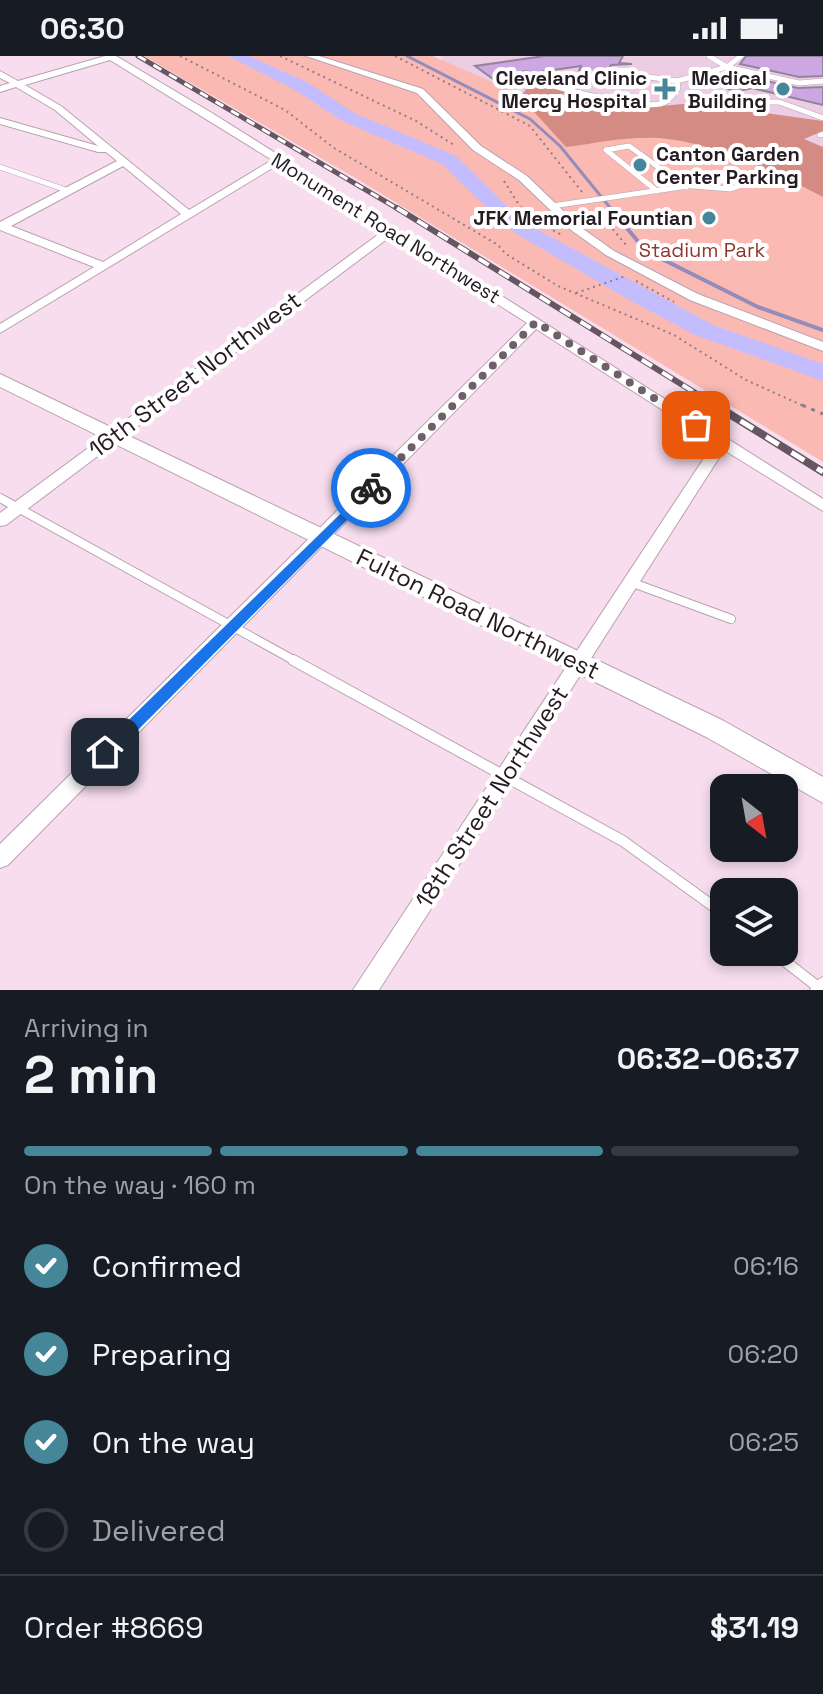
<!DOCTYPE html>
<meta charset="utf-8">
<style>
body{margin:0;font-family:"Space Grotesk",sans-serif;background:#242831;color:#f1f3f6;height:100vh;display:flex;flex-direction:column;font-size:30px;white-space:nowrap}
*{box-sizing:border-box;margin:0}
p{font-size:26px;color:#9ea1a6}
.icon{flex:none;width:44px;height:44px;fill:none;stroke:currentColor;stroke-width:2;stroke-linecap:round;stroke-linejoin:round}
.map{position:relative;height:934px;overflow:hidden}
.side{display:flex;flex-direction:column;background:#171b24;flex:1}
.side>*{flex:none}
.needle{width:52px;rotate:149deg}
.tools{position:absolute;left:710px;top:718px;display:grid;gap:16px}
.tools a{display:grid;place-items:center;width:88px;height:88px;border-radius:16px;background:#171b24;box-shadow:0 4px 12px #0003;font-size:40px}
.pin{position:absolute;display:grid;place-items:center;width:68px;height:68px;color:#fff;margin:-34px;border-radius:16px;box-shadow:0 4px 12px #0006}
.courier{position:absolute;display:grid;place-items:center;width:80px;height:80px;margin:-40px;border:6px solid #1a73e8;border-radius:50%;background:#fff;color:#222;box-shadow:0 2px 10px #0007}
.headline em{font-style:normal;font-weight:800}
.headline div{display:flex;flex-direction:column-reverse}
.headline{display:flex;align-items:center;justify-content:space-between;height:136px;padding:0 24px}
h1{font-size:52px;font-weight:800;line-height:60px}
.bar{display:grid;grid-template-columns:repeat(4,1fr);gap:12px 8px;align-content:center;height:96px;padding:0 24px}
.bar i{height:10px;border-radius:6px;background:#363941}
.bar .on{background:#458698}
.bar p{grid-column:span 4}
.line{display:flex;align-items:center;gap:20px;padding:0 24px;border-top:2px solid #363941}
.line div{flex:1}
ol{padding:0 24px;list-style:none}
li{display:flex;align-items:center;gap:24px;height:88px}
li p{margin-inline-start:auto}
li .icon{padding:8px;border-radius:50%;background:#458698;color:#fff;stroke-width:4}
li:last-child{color:#9ea1a6}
li i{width:44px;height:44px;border:4px solid #363941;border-radius:50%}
.status{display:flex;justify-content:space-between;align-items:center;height:56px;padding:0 40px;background:#171b24;direction:ltr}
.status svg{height:22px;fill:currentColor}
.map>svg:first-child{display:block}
.built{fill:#edcde3}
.green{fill:#fabab3}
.forest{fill:#d48b83}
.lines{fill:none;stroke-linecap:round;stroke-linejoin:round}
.stream-far1{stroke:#948cbb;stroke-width:3}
.stream{stroke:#948cbb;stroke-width:4}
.river{fill:#c4bdfd;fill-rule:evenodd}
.building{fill:#cda7e1;stroke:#92849a;stroke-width:2}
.lane-far2-casing{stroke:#baa1b2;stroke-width:6}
.lane-far1-casing{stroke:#baa1b2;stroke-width:10}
.lane-casing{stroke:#baa1b2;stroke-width:12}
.street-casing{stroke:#baa1b2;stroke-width:2}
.secondary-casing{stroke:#baa1b2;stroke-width:2}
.path-far1{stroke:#907d8a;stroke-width:2;stroke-dasharray:2 4;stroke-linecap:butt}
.path{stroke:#907d8a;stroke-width:3;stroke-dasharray:4 6;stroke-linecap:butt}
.lane-far2{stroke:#fff;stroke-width:5}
.lane-far1{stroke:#fff;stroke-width:8}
.lane{stroke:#fff;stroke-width:10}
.street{fill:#fff;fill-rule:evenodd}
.secondary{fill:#fff;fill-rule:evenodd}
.rail-far2-casing{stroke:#655660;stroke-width:5}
.rail-far1-casing{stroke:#655660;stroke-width:6}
.rail-casing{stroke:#655660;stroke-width:8}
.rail-far2{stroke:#fff;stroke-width:3;stroke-dasharray:9;stroke-linecap:butt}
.rail-far1{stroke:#fff;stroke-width:4;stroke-dasharray:12;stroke-linecap:butt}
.rail{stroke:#fff;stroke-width:5;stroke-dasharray:15;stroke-linecap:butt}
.route{fill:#1a73e8}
.done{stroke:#6e5f69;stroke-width:8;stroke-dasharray:0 14.4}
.poi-dot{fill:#458698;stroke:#fff;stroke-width:3}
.labels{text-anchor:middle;stroke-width:8;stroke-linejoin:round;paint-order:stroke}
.far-poi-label{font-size:20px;font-weight:bold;fill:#251b22;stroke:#fff;text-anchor:end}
.far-street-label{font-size:20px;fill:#251b22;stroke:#fff}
.far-park-label{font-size:20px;fill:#8f3732;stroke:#fff}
.street-label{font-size:24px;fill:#251b22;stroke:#fff}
</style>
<div class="status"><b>06:30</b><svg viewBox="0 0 49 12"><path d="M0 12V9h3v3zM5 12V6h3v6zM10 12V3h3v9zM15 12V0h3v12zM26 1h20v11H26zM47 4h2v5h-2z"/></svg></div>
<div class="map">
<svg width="823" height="934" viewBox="0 0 823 934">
<rect width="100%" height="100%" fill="#f7ddee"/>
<!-- built -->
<polygon class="built" points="440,0 823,0 823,91 803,83 568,59 446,7"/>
<!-- green -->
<polygon class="green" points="144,0 433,0 568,59 823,91 823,406 357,123"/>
<!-- forest -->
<path class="forest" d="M531 28 639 52 694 47 823 65V75L804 83 823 91V141C775 116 714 86 659 82 628 80 596 87 566 91L525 46 523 37Z"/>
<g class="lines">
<!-- stream-far1 -->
<polyline class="stream-far1" points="407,0 530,63 560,90 612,154"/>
<!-- stream -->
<polyline class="stream" points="610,152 646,195 758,251 823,274"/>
<!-- river -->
<polygon class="river" points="228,0 249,0 307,26 354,57 456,100 522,165 713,269 823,308 823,325 695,279 624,241 508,173 442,108 342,65 295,34"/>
</g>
<!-- building -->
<g class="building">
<polygon points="544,0 623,0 619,7 632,8 611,9 605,20 624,28 634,27 633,31 575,25 581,10 533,17 526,15 493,23 475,10"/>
<polygon points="746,0 823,0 823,20 799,21 740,8"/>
<polygon points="740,19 798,32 823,31 823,49 752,32 735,36 713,26"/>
</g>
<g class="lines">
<defs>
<g id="lane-far2">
<polyline points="709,0 727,11 741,0"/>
<polygon points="613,14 632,14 642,20 626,23 610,18"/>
<path d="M526 20C551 31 634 53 660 48 669 46 673 39 678 32L677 25 727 11 799 27 823 25"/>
<polyline points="642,20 677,25"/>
<polyline points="733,46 779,46 823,62"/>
<polyline points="820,79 823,78"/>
<polyline points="606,94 629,90 686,131"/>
<polyline points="606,94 657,135"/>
<polyline points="0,111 69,135"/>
<polyline points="552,150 729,124 742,129 731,133 692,130"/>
</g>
<g id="lane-far1">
<polyline points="0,442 297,606"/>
<polyline points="633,527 731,563"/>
</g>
<g id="lane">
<polyline points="293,604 623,785 724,858"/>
<polyline points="773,896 822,934"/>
</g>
<g id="street">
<path d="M105 0H116L212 57 823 443V455L724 394 379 934H353L714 387 536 273 8 809 0 812V788L527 267 391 180 6 469 0 470V457L383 175 279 108 0 277V268L94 211 0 174V166L117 105 106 96H98L0 68V62L98 90 55 54 16 31 0 36V30L10 27 0 22V15L18 25ZM110 4 272 104 189 154 61 50 25 29ZM123 110 181 158 103 206 11 170Z"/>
<polygon points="306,0 319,0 423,33 481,90 527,120 579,170 614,195 698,238 823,286 823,295 690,244 606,199 571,174 519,124 473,94 417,37"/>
<polygon points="823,921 823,934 810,934 814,926"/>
</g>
<polygon id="secondary" points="0,318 724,665 823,721 823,747 706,681 0,331"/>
</defs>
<!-- lane-far2 casing -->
<use href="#lane-far2" class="lane-far2-casing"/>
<!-- lane-far1 casing -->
<use href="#lane-far1" class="lane-far1-casing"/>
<!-- lane casing -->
<use href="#lane" class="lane-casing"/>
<!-- street casing -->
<use href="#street" class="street-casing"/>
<!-- secondary casing -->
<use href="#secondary" class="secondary-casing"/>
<!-- path-far1 -->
<g class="path-far1">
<polyline points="180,0 285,54 334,92 498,189 506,198 558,230 674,279 746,324 806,351"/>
<polyline points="280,0 416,65 454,89"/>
<polyline points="395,0 530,70 582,136"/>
<polyline points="504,125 526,160 562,179"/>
<polyline points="597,155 628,191"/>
<polyline points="636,225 674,246"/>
<polyline points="576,237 626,220"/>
</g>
<!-- path -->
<polyline class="path" points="802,349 823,358"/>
<!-- lane-far2 -->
<use href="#lane-far2" class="lane-far2"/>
<!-- lane-far1 -->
<use href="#lane-far1" class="lane-far1"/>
<!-- lane -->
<use href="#lane" class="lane"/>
<!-- street -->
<use href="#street" class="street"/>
<!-- secondary -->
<use href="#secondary" class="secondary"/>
<defs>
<polyline id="rail-far2" points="138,0 400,154"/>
<polyline id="rail-far1" points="397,152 718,351"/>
<polyline id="rail" points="715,349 823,416"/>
</defs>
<!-- rail-far2 casing -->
<use href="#rail-far2" class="rail-far2-casing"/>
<!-- rail-far1 casing -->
<use href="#rail-far1" class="rail-far1-casing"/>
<!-- rail casing -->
<use href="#rail" class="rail-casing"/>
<!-- rail-far2 -->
<use href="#rail-far2" class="rail-far2"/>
<!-- rail-far1 -->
<use href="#rail-far1" class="rail-far1"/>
<!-- rail -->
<use href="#rail" class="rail"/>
</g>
<!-- route -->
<polygon class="route" points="371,428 376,429 376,435 111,701 100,701 100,692"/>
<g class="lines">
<!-- done -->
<polyline class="done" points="371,432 536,266 696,369"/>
</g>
<!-- markers -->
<g class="poi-dot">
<path d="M661 21h8v8h8v8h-8v8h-8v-8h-8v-8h8z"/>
<circle cx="783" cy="33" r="8"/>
<circle cx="640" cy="109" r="8"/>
<circle cx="709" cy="162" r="8"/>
</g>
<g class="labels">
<!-- far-poi labels -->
<g class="far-poi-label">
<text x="647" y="29">Cleveland Clinic<tspan x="647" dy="23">Mercy Hospital</tspan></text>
<text x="767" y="29">Medical<tspan x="767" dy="23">Building</tspan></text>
<text x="656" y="105" text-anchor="start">Canton Garden<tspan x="656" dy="23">Center Parking</tspan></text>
<text x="693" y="169">JFK Memorial Fountian</text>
</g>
<!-- far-street labels -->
<g class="far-street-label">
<text transform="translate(386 172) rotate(32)" y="7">Monument Road Northwest</text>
</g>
<!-- far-park labels -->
<g class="far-park-label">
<text x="702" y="201">Stadium Park</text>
</g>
<!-- street labels -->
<g class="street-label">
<text transform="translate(195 319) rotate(-37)" y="8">16th Street Northwest</text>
<text transform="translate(478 558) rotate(26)" y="8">Fulton Road Northwest</text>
<text transform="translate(492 741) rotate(-57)" y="8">18th Street Northwest</text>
</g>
</g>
</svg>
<div class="tools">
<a><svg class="needle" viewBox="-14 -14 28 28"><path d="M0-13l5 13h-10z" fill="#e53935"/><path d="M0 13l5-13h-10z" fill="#9ea1a6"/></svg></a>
<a><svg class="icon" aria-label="layers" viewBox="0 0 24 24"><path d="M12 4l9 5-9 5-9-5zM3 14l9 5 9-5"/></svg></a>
</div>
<div class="pin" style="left:696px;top:369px;background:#ea580c"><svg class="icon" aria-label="bag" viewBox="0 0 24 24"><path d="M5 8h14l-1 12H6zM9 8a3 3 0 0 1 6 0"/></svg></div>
<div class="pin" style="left:105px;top:696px;background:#1f2937"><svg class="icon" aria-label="home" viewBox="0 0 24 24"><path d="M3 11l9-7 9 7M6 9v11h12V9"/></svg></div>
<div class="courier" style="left:371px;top:432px"><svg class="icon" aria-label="bike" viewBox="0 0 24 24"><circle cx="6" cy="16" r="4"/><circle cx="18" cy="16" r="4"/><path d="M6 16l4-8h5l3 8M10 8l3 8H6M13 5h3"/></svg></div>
</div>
<section class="side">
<div class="headline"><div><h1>2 min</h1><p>Arriving in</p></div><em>06:32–06:37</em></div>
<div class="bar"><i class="on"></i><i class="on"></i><i class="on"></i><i></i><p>On the way · 160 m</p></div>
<ol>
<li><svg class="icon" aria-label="check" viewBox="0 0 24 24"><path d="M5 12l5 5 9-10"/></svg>Confirmed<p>06:16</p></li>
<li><svg class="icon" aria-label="check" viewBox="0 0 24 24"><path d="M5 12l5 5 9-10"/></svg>Preparing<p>06:20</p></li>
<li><svg class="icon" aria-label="check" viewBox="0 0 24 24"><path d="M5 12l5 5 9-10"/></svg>On the way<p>06:25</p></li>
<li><i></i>Delivered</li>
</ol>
<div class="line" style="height:104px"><div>Order #8669</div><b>$31.19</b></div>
</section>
